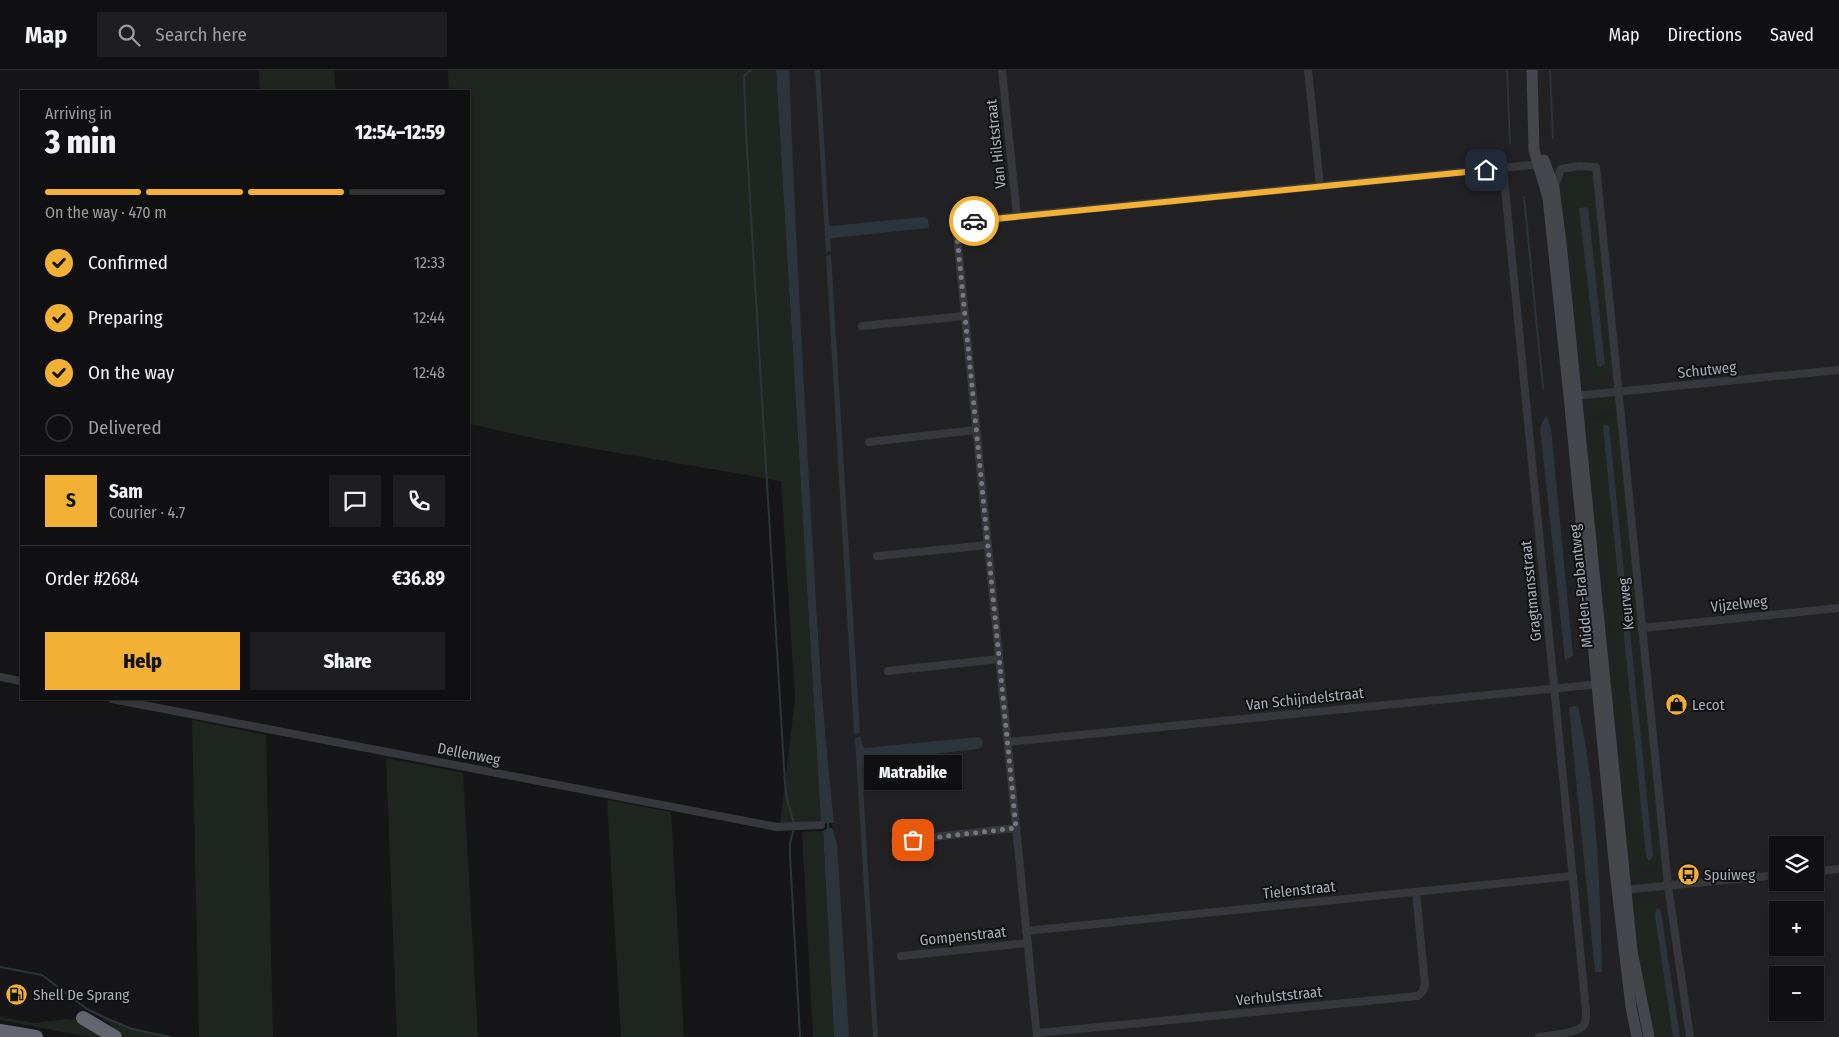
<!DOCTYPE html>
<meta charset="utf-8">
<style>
body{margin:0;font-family:"Fira Sans Condensed",sans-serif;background:#1e1e20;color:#f1f3f6;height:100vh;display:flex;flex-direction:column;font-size:19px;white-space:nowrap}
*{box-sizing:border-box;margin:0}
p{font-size:16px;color:#9c9d9f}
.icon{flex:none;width:28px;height:28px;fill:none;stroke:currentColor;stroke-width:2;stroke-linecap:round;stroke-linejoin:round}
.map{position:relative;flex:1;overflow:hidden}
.side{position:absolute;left:20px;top:20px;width:450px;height:610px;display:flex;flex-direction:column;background:#101012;border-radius:0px;box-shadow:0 1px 4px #0004,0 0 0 1px #303032}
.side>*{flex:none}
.buttons{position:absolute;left:1769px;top:766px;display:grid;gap:10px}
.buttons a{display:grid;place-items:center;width:55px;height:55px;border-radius:0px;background:#101012;box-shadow:0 1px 4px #0004,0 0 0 1px #303032;font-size:25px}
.pin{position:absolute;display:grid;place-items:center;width:42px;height:42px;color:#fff;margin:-21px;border-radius:10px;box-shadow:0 2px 8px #0006}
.courier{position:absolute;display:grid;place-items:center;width:50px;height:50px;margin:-25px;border:4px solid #f2b134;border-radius:50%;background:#fff;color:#222;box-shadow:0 1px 6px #0007}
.bubble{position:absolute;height:35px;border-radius:0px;background:#101012;box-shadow:0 1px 4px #0004,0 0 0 1px #303032;font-size:16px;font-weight:800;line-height:35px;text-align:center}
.summary em{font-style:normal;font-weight:800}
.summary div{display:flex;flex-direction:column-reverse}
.summary{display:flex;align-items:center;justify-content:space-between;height:85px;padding:0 25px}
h1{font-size:32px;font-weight:800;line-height:38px}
.bar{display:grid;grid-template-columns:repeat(4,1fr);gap:8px 5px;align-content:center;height:60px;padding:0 25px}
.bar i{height:6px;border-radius:4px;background:#303032}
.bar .selected{background:#f2b134}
.bar p{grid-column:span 4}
.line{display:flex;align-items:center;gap:12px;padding:0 25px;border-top:1px solid #303032}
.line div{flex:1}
.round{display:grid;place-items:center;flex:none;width:52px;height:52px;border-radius:0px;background:#1e1e20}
ol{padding:0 25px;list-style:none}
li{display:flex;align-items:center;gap:15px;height:55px}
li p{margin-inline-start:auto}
li .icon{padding:5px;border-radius:50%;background:#f2b134;color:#111;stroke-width:4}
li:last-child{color:#9c9d9f}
li i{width:28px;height:28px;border:2px solid #303032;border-radius:50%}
.cta{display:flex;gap:10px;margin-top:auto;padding:10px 25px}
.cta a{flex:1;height:58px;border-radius:0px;background:#f2b134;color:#111;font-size:20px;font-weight:800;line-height:58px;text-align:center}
.cta a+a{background:#1e1e20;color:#f1f3f6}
header{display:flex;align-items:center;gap:30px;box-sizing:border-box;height:70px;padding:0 25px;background:#101012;border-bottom:1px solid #303032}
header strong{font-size:24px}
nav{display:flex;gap:28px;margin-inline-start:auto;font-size:18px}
.search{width:350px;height:45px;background:#1e1e20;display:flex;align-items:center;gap:12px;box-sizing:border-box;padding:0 18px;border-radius:0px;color:#9c9d9f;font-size:19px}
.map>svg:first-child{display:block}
.built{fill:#222225;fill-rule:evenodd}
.green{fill:#1e261f;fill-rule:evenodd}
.water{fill:#2c353c}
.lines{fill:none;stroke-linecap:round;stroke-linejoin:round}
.stream{stroke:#2c353c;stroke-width:2}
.street{stroke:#37383d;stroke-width:8}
.secondary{stroke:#45474d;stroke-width:11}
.highway{stroke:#63666e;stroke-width:14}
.done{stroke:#757880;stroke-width:5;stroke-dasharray:0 9}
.route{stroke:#f2b134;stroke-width:6}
.labels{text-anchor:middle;stroke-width:4;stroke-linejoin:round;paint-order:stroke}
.street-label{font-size:15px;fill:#a8adb8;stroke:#111113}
.poi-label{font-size:15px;fill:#a8adb8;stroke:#111113;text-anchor:start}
</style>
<header>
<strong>Map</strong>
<div class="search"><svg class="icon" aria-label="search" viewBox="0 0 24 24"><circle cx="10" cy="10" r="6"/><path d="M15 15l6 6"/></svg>Search here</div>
<nav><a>Map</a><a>Directions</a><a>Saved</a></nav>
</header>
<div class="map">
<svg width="1839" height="967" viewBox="0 0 1839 967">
<rect width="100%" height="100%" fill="#161618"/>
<!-- built -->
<path class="built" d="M778 0H1839V967H847ZM1778 775H1815V812H1778ZM1778 840H1815V878H1778ZM1778 905H1815V942H1778Z"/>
<!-- green -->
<g class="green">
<polygon points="259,0 334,0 336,21 260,21"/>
<polygon points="448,0 776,0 821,753 780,754 795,629 781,411 543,370 469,354 469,21 449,21"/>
<path d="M1593 104 1612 303 1601 309 1590 308 1588 304 1567 107ZM1588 137 1598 297 1579 138Z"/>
<polygon points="1563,106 1585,317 1579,312 1557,111"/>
<polygon points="1607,328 1615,331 1616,342 1592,345 1591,331"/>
<path d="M1587 334 1633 798C1642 806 1651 806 1662 800L1660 806C1649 815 1635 811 1627 800L1581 341Z"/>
<path d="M1617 347 1662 796C1653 801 1642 802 1636 793L1592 349ZM1605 354 1646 785 1603 357Z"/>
<polygon points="192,650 266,665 273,967 199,967"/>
<polygon points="386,688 463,703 478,967 397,967"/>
<polygon points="607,730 671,742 684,967 621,967"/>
<polygon points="823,761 834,967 813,967 802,762"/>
<polygon points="1635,829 1646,833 1655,832 1662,837 1655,842 1655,846 1673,967 1653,967 1636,882 1630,837"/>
<polygon points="92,939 119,954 140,960 175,967 125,967"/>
<polygon points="0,947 35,953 66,949 81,951 111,967 90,967 0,950"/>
</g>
<!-- water -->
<g class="water">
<path d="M776 0H789C794 131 801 262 808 394 815 513 821 634 834 753H821Z"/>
<polygon points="815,0 820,0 829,155 831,156 924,147 928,149 929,158 832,168 830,170 831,181 826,182"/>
<polygon points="1588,137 1605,294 1600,297 1597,295 1579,138"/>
<polygon points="831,185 860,663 854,664 826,186"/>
<polygon points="1546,346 1551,358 1573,586 1565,590 1540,357"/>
<polygon points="1605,354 1609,356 1653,786 1650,790 1648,790 1646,786 1603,357"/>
<path d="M1578 636C1597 723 1600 814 1602 902H1595L1569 637Z"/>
<polygon points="861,667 862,675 865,678 979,667 983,671 982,677 978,679 870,691 863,694 862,699 878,967 873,967 855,668"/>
<polygon points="828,758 832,758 837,774 849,967 834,967 823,761"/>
<polygon points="1659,838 1661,842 1680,967 1673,967 1655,846 1656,839"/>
</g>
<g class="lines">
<!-- stream -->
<g class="stream">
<polyline points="751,0 744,6 746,62 785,714 787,730 794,753"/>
<polyline points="1507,0 1510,73"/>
<polyline points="1550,0 1553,68"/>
<polyline points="1524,127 1543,318"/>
<polyline points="828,753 828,758"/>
<polyline points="794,758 790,773 790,785 800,967"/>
<polyline points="0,897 42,905 87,939 101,946 132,959 170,967"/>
</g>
<!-- street -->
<g class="street">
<polyline points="1002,0 1017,146"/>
<polyline points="1308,0 1320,116"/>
<path d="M1503 98 1586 941C1586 946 1587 952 1583 956 1575 964 1550 965 1539 967"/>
<polyline points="1554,118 1561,99 1580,96 1596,97 1668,816 1690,967"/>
<polyline points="862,256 965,246"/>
<polyline points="1574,326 1839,300"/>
<polyline points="869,372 976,360"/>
<polyline points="877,486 988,475"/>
<polyline points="1642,558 1839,538"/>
<polyline points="888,601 999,589"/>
<polyline points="0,607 21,611"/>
<polyline points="112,629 777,757 821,755"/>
<polyline points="1008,672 1600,614"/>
<polyline points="895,771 1016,758"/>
<polyline points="1815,801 1839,799"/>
<polyline points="1622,820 1778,805"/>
<polyline points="1026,861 1573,806"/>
<polyline points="901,886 1028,873"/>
<polyline points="1037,963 1418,926 1423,921 1425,915 1416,822"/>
<polyline points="1037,967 957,166 960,155 971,151 1017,146 1541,94"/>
</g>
<!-- secondary -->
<g class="secondary">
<polyline points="1532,0 1534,80 1548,128 1569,326 1615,801 1631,937 1637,967"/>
<polyline points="1544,90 1554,118 1561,173 1632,881 1649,967"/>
</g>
<!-- highway -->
<g class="highway">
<polyline points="83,948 115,967"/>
<polyline points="0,961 36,967"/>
</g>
</g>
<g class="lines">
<!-- done -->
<polyline class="done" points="913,770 1016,758 957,166 960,155 974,151"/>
<!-- route -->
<polyline class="route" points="974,151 1486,100"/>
</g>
<!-- icons -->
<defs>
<symbol id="shop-disc" viewBox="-11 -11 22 22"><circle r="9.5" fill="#f2b134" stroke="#111113"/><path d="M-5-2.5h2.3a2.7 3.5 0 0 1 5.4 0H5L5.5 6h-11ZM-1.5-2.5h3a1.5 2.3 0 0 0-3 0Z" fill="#111"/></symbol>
<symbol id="bus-disc" viewBox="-11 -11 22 22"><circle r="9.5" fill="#f2b134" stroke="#111113"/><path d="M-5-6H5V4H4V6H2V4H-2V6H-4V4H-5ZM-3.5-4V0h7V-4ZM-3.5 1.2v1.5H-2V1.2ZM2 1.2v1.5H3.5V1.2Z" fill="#111"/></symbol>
<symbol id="fuel-disc" viewBox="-11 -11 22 22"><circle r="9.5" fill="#f2b134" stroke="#111113"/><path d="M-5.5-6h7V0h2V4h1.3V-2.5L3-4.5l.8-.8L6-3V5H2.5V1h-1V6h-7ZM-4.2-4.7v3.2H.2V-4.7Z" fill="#111"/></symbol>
</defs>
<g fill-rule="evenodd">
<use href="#shop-disc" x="1664" y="622" width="25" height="25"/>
<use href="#bus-disc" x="1676" y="792" width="25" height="25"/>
<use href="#fuel-disc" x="4" y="912" width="25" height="25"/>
</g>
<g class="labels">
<!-- street labels -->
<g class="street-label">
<text transform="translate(996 74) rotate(-96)" y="5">Van Hilststraat</text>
<text transform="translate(1707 300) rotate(-6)" y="5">Schutweg</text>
<text transform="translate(1581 516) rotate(-96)" y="5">Midden-Brabantweg</text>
<text transform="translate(1531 521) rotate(-96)" y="5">Gragtmansstraat</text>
<text transform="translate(1626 534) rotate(-96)" y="5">Keurweg</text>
<text transform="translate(1739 534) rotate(-6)" y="5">Vijzelweg</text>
<text transform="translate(1305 629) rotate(-6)" y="5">Van Schijndelstraat</text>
<text transform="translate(469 684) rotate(11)" y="5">Dellenweg</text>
<text transform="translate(1299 820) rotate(-6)" y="5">Tielenstraat</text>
<text transform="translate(963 866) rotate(-6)" y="5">Gompenstraat</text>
<text transform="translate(1279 926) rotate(-6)" y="5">Verhulststraat</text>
</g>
<!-- poi labels -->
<g class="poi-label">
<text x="1692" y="640">Lecot</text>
<text x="1704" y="810">Spuiweg</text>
<text x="33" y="930">Shell De Sprang</text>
</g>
</g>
</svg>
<div class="buttons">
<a><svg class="icon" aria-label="layers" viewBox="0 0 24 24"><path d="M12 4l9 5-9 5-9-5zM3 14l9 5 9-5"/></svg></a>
<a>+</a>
<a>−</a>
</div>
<div class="pin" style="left:913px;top:770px;background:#ea580c"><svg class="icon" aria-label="bag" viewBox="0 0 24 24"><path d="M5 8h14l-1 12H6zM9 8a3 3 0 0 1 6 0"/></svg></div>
<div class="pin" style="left:1486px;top:100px;background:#1f2937"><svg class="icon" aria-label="home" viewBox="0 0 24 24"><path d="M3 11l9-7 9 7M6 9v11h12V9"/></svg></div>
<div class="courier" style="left:974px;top:151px"><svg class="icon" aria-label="car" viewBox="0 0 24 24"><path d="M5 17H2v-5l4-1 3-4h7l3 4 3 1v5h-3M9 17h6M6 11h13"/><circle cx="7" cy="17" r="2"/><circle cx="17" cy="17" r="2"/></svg></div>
<div class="bubble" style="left:864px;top:685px;width:98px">Matrabike</div>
<section class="side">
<div class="summary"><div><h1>3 min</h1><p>Arriving in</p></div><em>12:54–12:59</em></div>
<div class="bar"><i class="selected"></i><i class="selected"></i><i class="selected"></i><i></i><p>On the way · 470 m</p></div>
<ol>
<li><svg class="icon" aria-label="check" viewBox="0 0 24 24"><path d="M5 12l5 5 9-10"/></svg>Confirmed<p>12:33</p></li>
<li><svg class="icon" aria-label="check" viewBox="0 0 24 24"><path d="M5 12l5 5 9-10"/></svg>Preparing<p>12:44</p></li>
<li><svg class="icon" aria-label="check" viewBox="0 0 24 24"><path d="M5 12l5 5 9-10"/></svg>On the way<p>12:48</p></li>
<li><i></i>Delivered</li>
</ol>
<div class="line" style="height:90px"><b class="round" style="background:#f2b134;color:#111">S</b><div><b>Sam</b><p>Courier · 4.7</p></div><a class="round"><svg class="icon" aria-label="chat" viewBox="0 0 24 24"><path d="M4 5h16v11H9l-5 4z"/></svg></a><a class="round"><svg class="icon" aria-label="phone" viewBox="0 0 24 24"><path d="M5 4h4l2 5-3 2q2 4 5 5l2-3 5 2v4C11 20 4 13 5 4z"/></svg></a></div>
<div class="line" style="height:65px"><div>Order #2684</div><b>€36.89</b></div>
<div class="cta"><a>Help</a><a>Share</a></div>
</section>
</div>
